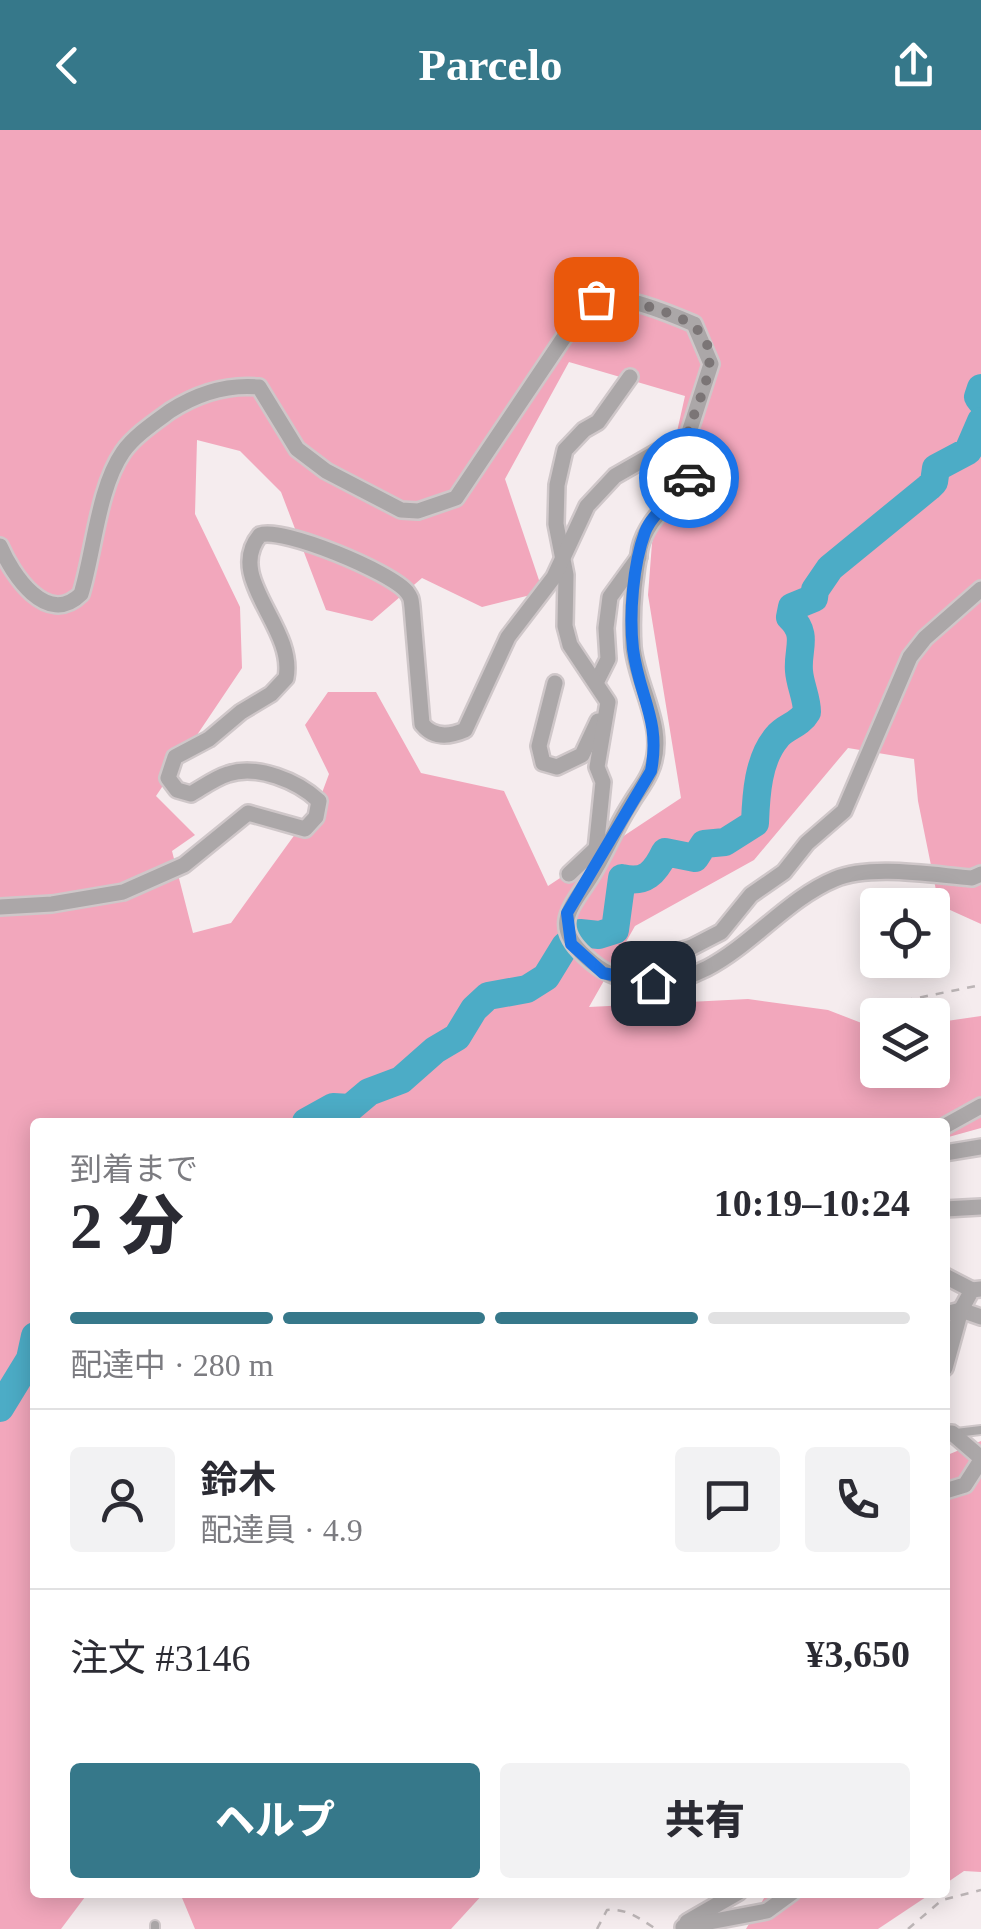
<!DOCTYPE html>
<html lang="ja">
<meta charset="utf-8">
<style>
body{margin:0;font-family:"Times New Roman","Noto Sans JP",serif;background:#f2f2f3;color:#2b2b33;height:100vh;display:flex;flex-direction:column;font-size:38px;white-space:nowrap}
*{box-sizing:border-box;margin:0}
p{font-size:32px;color:#7c7c81}
.icon{flex:none;width:55px;height:55px;fill:none;stroke:currentColor;stroke-width:2;stroke-linecap:round;stroke-linejoin:round}
.map{position:relative;flex:1;overflow:hidden}
.details{position:absolute;left:30px;top:988px;width:920px;height:780px;display:flex;flex-direction:column;background:#fff;border-radius:10px;box-shadow:0 5px 25px #0003}
.details>*{flex:none}
.tools{position:absolute;left:860px;top:758px;display:grid;gap:20px}
.tools a{display:grid;place-items:center;width:90px;height:90px;border-radius:10px;background:#fff;box-shadow:0 5px 25px #0003;font-size:50px}
.pin{position:absolute;display:grid;place-items:center;width:85px;height:85px;color:#fff;margin:-42px;border-radius:20px;box-shadow:0 5px 15px #0006}
.courier{position:absolute;display:grid;place-items:center;width:100px;height:100px;margin:-50px;border:8px solid #1a73e8;border-radius:50%;background:#fff;color:#222;box-shadow:0 2px 12px #0007}
.overview em{font-style:normal;font-weight:800}
.overview div{display:flex;flex-direction:column-reverse}
.overview{display:flex;align-items:center;justify-content:space-between;height:170px;padding:0 40px}
h1{font-size:65px;font-weight:800;line-height:75px}
.bar{display:grid;grid-template-columns:repeat(4,1fr);gap:15px 10px;align-content:center;height:120px;padding:0 40px}
.bar i{height:12px;border-radius:8px;background:#e1e1e2}
.bar .on{background:#36788a}
.bar p{grid-column:span 4}
.line{display:flex;align-items:center;gap:25px;padding:0 40px;border-top:2px solid #e1e1e2}
.line div{flex:1}
.round{display:grid;place-items:center;flex:none;width:105px;height:105px;border-radius:10px;background:#f2f2f3}
.action{display:flex;gap:20px;margin-top:auto;padding:20px 40px}
.action a{flex:1;height:115px;border-radius:10px;background:#36788a;color:#fff;font-size:40px;font-weight:800;line-height:115px;text-align:center}
.action a+a{background:#f2f2f3;color:#2b2b33}
header{display:flex;justify-content:space-between;align-items:center;height:130px;padding:0 40px;background:#36788a;color:#fff;font-size:45px;font-weight:800}
.map>svg:first-child{display:block}
.green{fill:#f2a7bc;fill-rule:evenodd}
.lines{fill:none;stroke-linecap:round;stroke-linejoin:round}
.river{stroke:#4cacc6;stroke-width:28}
.lane-casing{stroke:#cfc7c9;stroke-width:12}
.street-casing{stroke:#cfc7c9;stroke-width:20}
.path{stroke:#bcb5b6;stroke-width:2.5;stroke-dasharray:8 8;stroke-linecap:butt}
.lane{stroke:#aba7a8;stroke-width:8}
.street{stroke:#aba7a8;stroke-width:15}
.done{stroke:#7b7576;stroke-width:10;stroke-dasharray:0 18}
.route{stroke:#1a73e8;stroke-width:12}
</style>
<header><svg class="icon" aria-label="back" viewBox="0 0 24 24"><path d="M15 5l-7 7 7 7"/></svg>Parcelo<svg class="icon" aria-label="share" viewBox="0 0 24 24"><path d="M12 15V3M7 8l5-5 5 5M5 13v7h14v-7"/></svg></header>
<div class="map">
<svg width="981" height="1799" viewBox="0 0 981 1799">
<rect width="100%" height="100%" fill="#f5ecee"/>
<!-- green -->
<g class="green">
<path d="M0 0H981V794L939 775 918 671 914 629 848 618 754 730 635 796 589 877 748 869 828 880 877 899 878 940H932L933 893 981 886V998L945 1008V992H35V1762L88 1763 61 1799H0ZM569 232 685 266 652 413 648 465 681 668 548 756 504 661 421 643 376 562H328L305 595 329 644 319 671 231 793 193 803 172 721 195 705 156 666 242 538 240 477 195 384 197 310 240 321 281 362 326 480 372 491 422 448 482 477 543 462 505 349Z"/>
<polygon points="981,1311 981,1742 964,1741 945,1754 945,1326"/>
<polygon points="180,1763 484,1763 451,1799 195,1799"/>
<polygon points="767,1763 932,1763 878,1799 746,1799"/>
</g>
<g class="lines">
<!-- river -->
<g class="river">
<polyline points="981,258 978,267 981,271"/>
<path d="M306 992 333 977 350 978 369 962 401 950 435 920 457 907 474 879 488 866 527 859 546 847 565 816 580 803 599 805 615 800 622 748C645 754 655 743 665 722L695 728 704 714 725 712 755 693C756 665 758 629 777 607 785 596 799 596 807 582 807 568 800 555 799 541 797 519 809 505 790 487L792 477 814 468 815 460 830 438 929 357 934 352 936 338 968 321 981 291"/>
<polyline points="0,1278 30,1229 35,1206"/>
</g>
<defs>
<g id="lane">
<polyline points="956,1303 981,1300"/>
<polyline points="155,1795 155,1799"/>
</g>
<g id="street">
<path d="M0 416C12 444 47 498 81 464 94 422 98 358 123 322 134 306 155 292 170 281 198 263 226 254 259 257L297 319 326 341 401 380 418 381 456 368 581 182C585 178 589 174 593 171 615 160 673 185 694 194L711 234 684 318 691 344C676 370 647 387 640 418 634 449 631 485 633 517 637 558 669 600 650 642 645 654 636 664 630 675 615 698 605 725 590 748 571 778 551 795 585 826 602 842 615 848 638 851 721 863 767 777 835 749 871 734 933 745 972 748L981 744"/>
<polyline points="597,551 608,529 606,498 610,467 639,427"/>
<polyline points="555,553 539,616 543,633 557,637 582,625 598,591"/>
<polyline points="596,720 603,652 597,637 608,572 570,515 565,496 566,445 556,394 557,355 565,320 584,300 598,292 630,247"/>
<polyline points="569,744 602,713"/>
<path d="M0 777 52 774 123 762 184 735 248 683 305 699 316 687 319 671C298 651 257 634 228 644 215 648 203 657 191 664L177 660 168 648 175 627 209 609 241 582 271 564 286 548C296 497 224 448 260 405 283 397 391 442 407 462 412 469 411 470 412 477L422 594C433 608 449 607 465 600L508 507 554 447 587 376 615 346 669 315 684 318"/>
<polyline points="618,847 642,833 692,817 721,802 751,765 784,742 807,713 844,681 910,527 925,508 981,459"/>
<polyline points="945,996 981,976"/>
<polyline points="945,1023 981,1017"/>
<polyline points="945,1079 981,1077"/>
<polyline points="945,1146 972,1160"/>
<polyline points="945,1184 961,1180 981,1187"/>
<polyline points="945,1238 961,1180 972,1160 981,1159"/>
<polyline points="945,1303 952,1303 981,1328"/>
<polyline points="945,1361 965,1355 981,1330"/>
<polyline points="687,1792 739,1762"/>
<polyline points="683,1797 767,1781 793,1762"/>
</g>
</defs>
<!-- lane casing -->
<use href="#lane" class="lane-casing"/>
<!-- street casing -->
<use href="#street" class="street-casing"/>
<!-- path -->
<g class="path">
<polyline points="873,877 981,855"/>
<path d="M597 1799 607 1780C627 1778 640 1789 656 1799"/>
<polyline points="908,1799 942,1770 981,1760"/>
</g>
<!-- lane -->
<use href="#lane" class="lane"/>
<!-- street -->
<use href="#street" class="street"/>
</g>
<g class="lines">
<!-- done -->
<path class="done" d="M596 169C622 169 648 175 673 185 741 212 695 266 685 314 683 323 688 334 691 344L689 348"/>
<!-- route -->
<path class="route" d="M653 853 603 843 571 814 567 783 651 641C661 589 639 567 633 519 629 484 633 435 645 402 653 381 678 367 689 348"/>
</g>
</svg>
<div class="tools">
<a><svg class="icon" aria-label="locate" viewBox="0 0 24 24"><circle cx="12" cy="12" r="6"/><path d="M12 2v4M12 18v4M2 12h4M18 12h4"/></svg></a>
<a><svg class="icon" aria-label="layers" viewBox="0 0 24 24"><path d="M12 4l9 5-9 5-9-5zM3 14l9 5 9-5"/></svg></a>
</div>
<div class="pin" style="left:596px;top:169px;background:#ea580c"><svg class="icon" aria-label="bag" viewBox="0 0 24 24"><path d="M5 8h14l-1 12H6zM9 8a3 3 0 0 1 6 0"/></svg></div>
<div class="pin" style="left:653px;top:853px;background:#1f2937"><svg class="icon" aria-label="home" viewBox="0 0 24 24"><path d="M3 11l9-7 9 7M6 9v11h12V9"/></svg></div>
<div class="courier" style="left:689px;top:348px"><svg class="icon" aria-label="car" viewBox="0 0 24 24"><path d="M5 17H2v-5l4-1 3-4h7l3 4 3 1v5h-3M9 17h6M6 11h13"/><circle cx="7" cy="17" r="2"/><circle cx="17" cy="17" r="2"/></svg></div>
<section class="details">
<div class="overview"><div><h1>2 分</h1><p>到着まで</p></div><em>10:19–10:24</em></div>
<div class="bar"><i class="on"></i><i class="on"></i><i class="on"></i><i></i><p>配達中 · 280 m</p></div>
<div class="line" style="height:180px"><a class="round"><svg class="icon" aria-label="person" viewBox="0 0 24 24"><circle cx="12" cy="8" r="4"/><path d="M4 21q1-7 8-7t8 7"/></svg></a><div><b>鈴木</b><p>配達員 · 4.9</p></div><a class="round"><svg class="icon" aria-label="chat" viewBox="0 0 24 24"><path d="M4 5h16v11H9l-5 4z"/></svg></a><a class="round"><svg class="icon" aria-label="phone" viewBox="0 0 24 24"><path d="M5 4h4l2 5-3 2q2 4 5 5l2-3 5 2v4C11 20 4 13 5 4z"/></svg></a></div>
<div class="line" style="height:130px"><div>注文 #3146</div><b>¥3,650</b></div>
<div class="action"><a>ヘルプ</a><a>共有</a></div>
</section>
</div>
